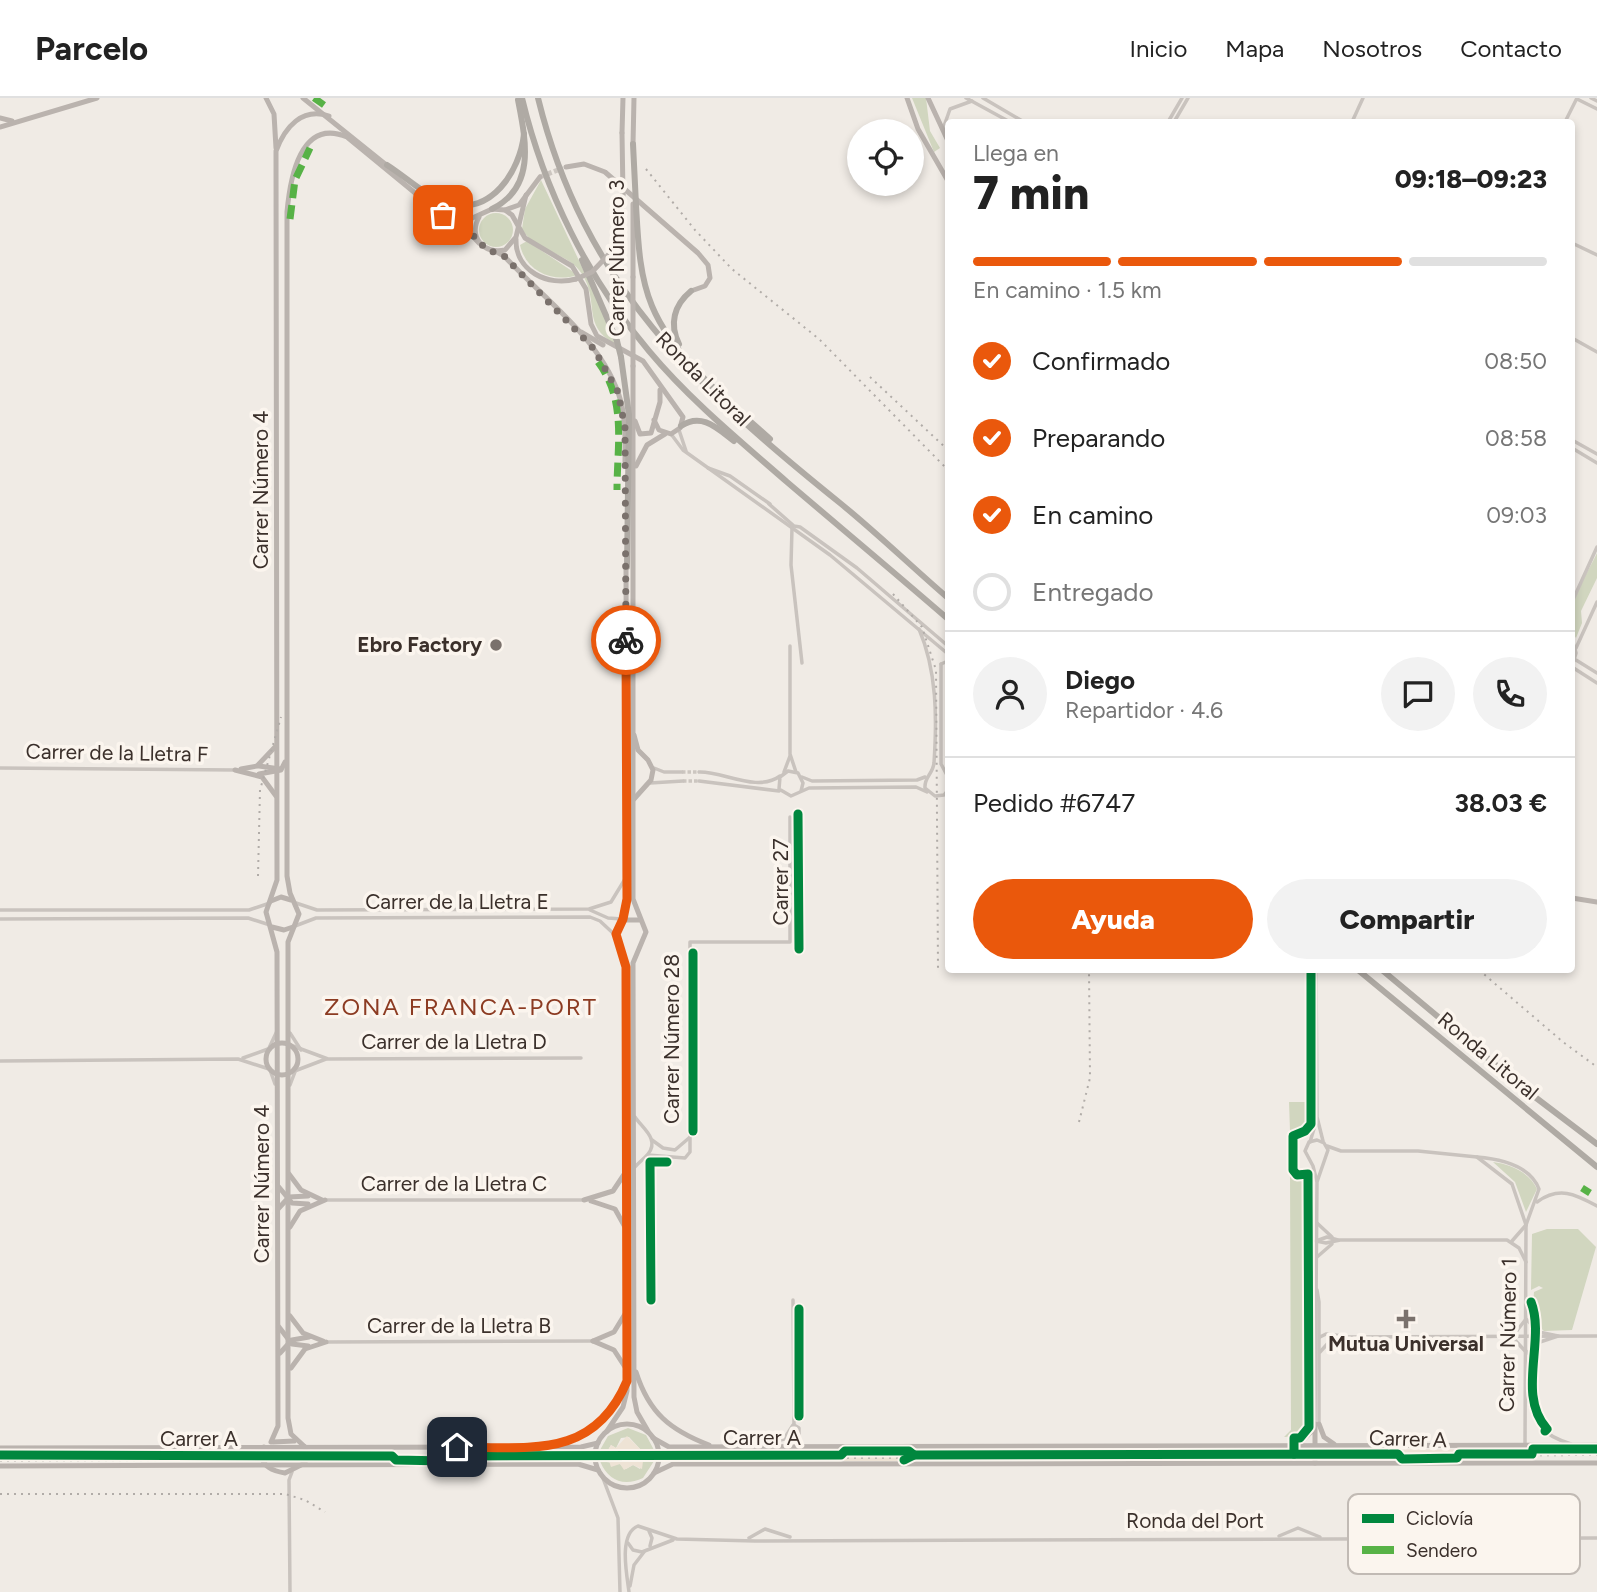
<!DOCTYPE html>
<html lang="es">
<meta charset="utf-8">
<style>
body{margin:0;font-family:Figtree,sans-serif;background:#f2f2f2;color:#222;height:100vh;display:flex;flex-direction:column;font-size:26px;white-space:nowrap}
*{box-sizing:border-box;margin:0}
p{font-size:23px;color:#767676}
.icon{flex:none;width:38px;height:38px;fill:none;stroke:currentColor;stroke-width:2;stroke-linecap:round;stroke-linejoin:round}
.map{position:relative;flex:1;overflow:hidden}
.details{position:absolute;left:945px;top:21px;width:630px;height:854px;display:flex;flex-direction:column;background:#fff;border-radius:7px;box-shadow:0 4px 10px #0003}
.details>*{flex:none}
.controls{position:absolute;left:847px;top:21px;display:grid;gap:14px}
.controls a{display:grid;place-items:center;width:77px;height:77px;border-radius:50%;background:#fff;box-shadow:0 4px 10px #0003;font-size:35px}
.pin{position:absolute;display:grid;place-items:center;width:60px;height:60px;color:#fff;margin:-30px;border-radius:14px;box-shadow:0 4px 10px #0006}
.courier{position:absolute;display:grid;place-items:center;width:70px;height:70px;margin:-35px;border:5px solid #ea580c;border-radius:50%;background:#fff;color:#222;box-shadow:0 2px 9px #0007}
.head em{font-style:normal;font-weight:800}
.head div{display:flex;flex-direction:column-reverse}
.head{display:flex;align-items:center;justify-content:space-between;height:119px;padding:0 28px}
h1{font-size:46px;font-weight:800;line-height:52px}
.bar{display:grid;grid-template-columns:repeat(4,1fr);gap:10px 7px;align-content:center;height:84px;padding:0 28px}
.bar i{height:9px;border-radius:5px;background:#e0e0e0}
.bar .active{background:#ea580c}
.bar p{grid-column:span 4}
.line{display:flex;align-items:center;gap:18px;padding:0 28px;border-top:2px solid #e0e0e0}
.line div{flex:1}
.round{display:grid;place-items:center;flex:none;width:74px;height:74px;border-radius:37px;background:#f2f2f2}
ol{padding:0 28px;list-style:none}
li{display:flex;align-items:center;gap:21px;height:77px}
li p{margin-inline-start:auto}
li .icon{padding:7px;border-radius:50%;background:#ea580c;color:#fff;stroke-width:4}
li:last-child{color:#767676}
li i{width:38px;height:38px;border:4px solid #e0e0e0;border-radius:50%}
.primary-button{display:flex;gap:14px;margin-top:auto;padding:14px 28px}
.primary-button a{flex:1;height:80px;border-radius:42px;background:#ea580c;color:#fff;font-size:28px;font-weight:800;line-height:80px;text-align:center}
.primary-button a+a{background:#f2f2f2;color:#222}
header{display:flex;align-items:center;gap:42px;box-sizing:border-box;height:98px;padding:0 35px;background:#fff;border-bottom:2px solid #e0e0e0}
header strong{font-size:33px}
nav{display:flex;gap:38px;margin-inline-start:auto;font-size:24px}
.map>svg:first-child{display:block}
.green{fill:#d1d6bf}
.plaza{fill:#eee3d5}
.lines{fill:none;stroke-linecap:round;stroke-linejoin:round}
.street-tunnel{stroke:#ccc6c0;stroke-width:3.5;stroke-dasharray:3.5 2;stroke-linecap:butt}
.secondary-tunnel{stroke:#ccc6c0;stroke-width:5;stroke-dasharray:5 2.5;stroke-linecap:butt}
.street{stroke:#c9c3be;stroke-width:3.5}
.secondary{stroke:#bab3ae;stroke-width:5}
.highway{stroke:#afaaa4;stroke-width:6}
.rail{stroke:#b1aca8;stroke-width:2;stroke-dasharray:2 5;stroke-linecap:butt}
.secondary-bridge{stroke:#bab3ae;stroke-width:5}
.highway-bridge{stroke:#afaaa4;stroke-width:6}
.quiet{stroke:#57b246;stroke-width:7;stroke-dasharray:14 7;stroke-linecap:butt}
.cycleway-casing{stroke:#fbf5ee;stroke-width:13}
.cycleway{stroke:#00873e;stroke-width:9}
.done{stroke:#7a716c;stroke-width:7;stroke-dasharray:0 12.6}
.route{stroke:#ea580c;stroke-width:9}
.poi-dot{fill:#7a716c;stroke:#fbf5ee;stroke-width:2.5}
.labels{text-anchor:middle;stroke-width:7;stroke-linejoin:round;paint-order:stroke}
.street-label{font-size:21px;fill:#3b302b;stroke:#fbf5ee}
.poi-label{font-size:21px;font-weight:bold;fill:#3b302b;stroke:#fbf5ee;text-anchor:end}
.quarter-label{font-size:24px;letter-spacing:2px;fill:#8c3b22;stroke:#fbf5ee}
.key{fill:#fbf5ee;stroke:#c1bab4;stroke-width:2}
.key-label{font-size:19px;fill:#3b302b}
</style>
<header>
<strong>Parcelo</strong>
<nav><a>Inicio</a><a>Mapa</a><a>Nosotros</a><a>Contacto</a></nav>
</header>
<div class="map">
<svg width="1597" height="1494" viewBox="0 0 1597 1494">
<rect width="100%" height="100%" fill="#f0ebe5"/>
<!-- green -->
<g class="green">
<polygon points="912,0 926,0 930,33 940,50 934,54"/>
<path d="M541 82 607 222 615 246C581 227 600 204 582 176 568 154 534 153 522 131L525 111Z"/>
<circle cx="496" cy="132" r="17"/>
<path d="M527 143 578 177C553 185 526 174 520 147Z"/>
<path d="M1597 455V480L1581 513 1582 525 1576 540C1559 517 1587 477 1597 455Z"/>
<polygon points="1289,1004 1307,1004 1308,1031 1290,1033"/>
<path d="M1493 1064C1510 1066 1529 1074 1537 1091L1526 1114 1515 1084Z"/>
<polygon points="1290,1074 1296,1079 1306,1078 1307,1329 1299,1338 1284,1339 1291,1332"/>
<polygon points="1547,1131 1578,1131 1596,1149 1572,1232 1544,1233 1532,1222 1534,1194 1543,1190 1539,1188 1531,1192 1532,1136"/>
<polygon points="628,1330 646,1337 654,1352 641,1352 629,1339 621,1340 616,1350 611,1347 608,1352 600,1352 608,1338"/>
<path d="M600 1363 620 1366 626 1371 633 1367 640 1371 642 1363H654L643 1380C624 1389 608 1383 600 1363Z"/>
</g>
<!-- plaza -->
<g class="plaza">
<polygon points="627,1338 641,1352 654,1352 654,1363 643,1363 642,1371 633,1367 624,1372 620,1366 611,1369 609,1363 600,1363 600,1352 608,1352 611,1347 616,1350"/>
<polygon points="1310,1351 1311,1362 915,1363 664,1363 664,1352"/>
<polygon points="1318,1351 1518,1352 1519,1356 1517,1362 1319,1362"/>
</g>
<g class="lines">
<!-- street-tunnel -->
<g class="street-tunnel">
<polyline points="682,674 699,674"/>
<polyline points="683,683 699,683"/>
</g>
<!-- secondary-tunnel -->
<polyline class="secondary-tunnel" points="540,79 563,70"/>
<!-- street -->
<g class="street">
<polyline points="966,0 1010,24"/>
<polyline points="983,0 1024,24"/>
<polyline points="1591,0 1597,3"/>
<polyline points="1577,1 1597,11"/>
<polyline points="1168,24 1182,0"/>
<polyline points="1174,24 1188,0"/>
<polyline points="1352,24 1363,0"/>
<polyline points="1565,24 1577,0"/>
<polyline points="943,31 950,11 972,3"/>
<polyline points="1572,145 1597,157"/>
<polyline points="1572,240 1597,254"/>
<polyline points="679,332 686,353"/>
<polyline points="671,336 683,352 830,457 948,556"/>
<polyline points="1572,342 1597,356"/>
<polyline points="1572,350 1597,365"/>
<polyline points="708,370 730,378 770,406"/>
<polyline points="769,406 794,428 800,429 857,470 948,548"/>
<polyline points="792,430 791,467 802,565"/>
<polyline points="1572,504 1597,449"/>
<path d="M919 531C937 573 937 620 934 665 933 676 924 679 925 690L935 698 944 697 948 692"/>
<polyline points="1572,541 1576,555 1572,569"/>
<polyline points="790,548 790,656 796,674"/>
<polyline points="1576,550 1597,504"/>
<polyline points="1576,562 1597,575"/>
<polyline points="941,566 941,666 948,679"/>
<polyline points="941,566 948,563"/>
<polyline points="1572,569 1597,585"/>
<polyline points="0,670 235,672"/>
<polyline points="654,670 664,674 682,674"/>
<path d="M699 674C723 673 757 695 780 678"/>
<polyline points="784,674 790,658"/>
<polyline points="802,679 812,683 917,682 925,679"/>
<polyline points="699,683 779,693"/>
<polyline points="650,685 683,683"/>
<polyline points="801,693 803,685 798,675 788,673 780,679 779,691 791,698 809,690 916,689 927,694"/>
<polyline points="296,805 317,812 589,811 611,804 625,781"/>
<polyline points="0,812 249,812 270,805"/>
<polyline points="590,812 608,820 622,821"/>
<polyline points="0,821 248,820 270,827"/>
<polyline points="295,828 316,820 590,819 600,823 615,837"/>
<polyline points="1316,872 1317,1019 1323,1043"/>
<polyline points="290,935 301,952"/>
<polyline points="293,948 328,961 581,960"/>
<polyline points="269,950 277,933"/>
<polyline points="243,960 268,951"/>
<polyline points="0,963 238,961 269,971"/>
<polyline points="270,972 275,986"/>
<polyline points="292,974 326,961"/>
<polyline points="290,987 298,966"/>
<polyline points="652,1042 663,1050 675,1052 689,1040"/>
<polyline points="1310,1044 1316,1024"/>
<polyline points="1327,1048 1341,1053 1418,1053 1477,1059 1512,1086 1526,1127"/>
<polyline points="648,1057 685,1060 690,1054 690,844 790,844 790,719"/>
<path d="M1477 1059C1500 1061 1530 1067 1539 1091L1526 1127 1525 1347"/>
<path d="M635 1069C639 1064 644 1061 648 1056 660 1041 642 1030 635 1019"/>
<polyline points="325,1102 584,1102"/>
<path d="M1537 1104C1559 1088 1575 1096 1597 1108"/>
<polyline points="1317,1125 1332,1139"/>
<polyline points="1316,1143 1326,1145 1340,1142 1507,1142 1519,1150 1526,1164"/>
<polyline points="1316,1143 1327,1139 1338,1142"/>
<polyline points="1512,1143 1526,1127"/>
<polyline points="1317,1159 1332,1146"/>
<polyline points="1317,1192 1319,1204 1319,1326"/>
<polyline points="793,1202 794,1327"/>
<polygon points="1526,1221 1539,1234 1558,1238 1537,1245 1527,1255 1512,1239"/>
<polyline points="1320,1239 1326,1236 1343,1238"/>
<polyline points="326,1244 593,1243"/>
<polyline points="1320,1254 1330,1243 1345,1239 1597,1238"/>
<path d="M1528 1296C1532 1325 1542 1337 1571 1346"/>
<polyline points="1315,1326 1317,1084 1313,1068 1305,1053 1309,1044 1317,1042 1324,1045 1328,1052 1317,1084"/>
<polyline points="794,1327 799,1330 799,1336"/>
<polyline points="762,1347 784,1341 793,1327"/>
<polyline points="601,1375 618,1420 620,1494"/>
<polyline points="649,1433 652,1440 650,1448"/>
<polyline points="1279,1438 1298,1430 1320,1439"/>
<polyline points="749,1440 765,1431 790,1439"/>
<polyline points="628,1445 633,1452 642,1454 673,1442"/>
<polyline points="630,1488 634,1467 644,1454"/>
<polyline points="290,1494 289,1382 292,1374"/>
<path d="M629 1494C627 1477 618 1436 638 1428L677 1441 755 1443 1597 1440"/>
</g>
<!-- secondary -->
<g class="secondary">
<polyline points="266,0 274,16 276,50"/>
<polyline points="303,0 390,70"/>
<polyline points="907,0 918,31 948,83"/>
<polyline points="928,0 948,43"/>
<polyline points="0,20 12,23"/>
<polyline points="0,29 97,0"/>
<polyline points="622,35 623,0"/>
<polyline points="633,46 634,0"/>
<polyline points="566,69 584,66 605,74 698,155 708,167 710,180 705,188 691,193"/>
<polyline points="633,106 633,179"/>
<polyline points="505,112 519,107 540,79"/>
<polyline points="453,119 468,122 492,111 505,112 512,117 525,140 572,168 586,191 591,226 597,238 643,263 683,319 680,330 671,336 659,332 654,322"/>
<path d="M479 119C468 139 484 157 505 152L516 139 526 97"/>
<path d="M516 141C515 173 548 189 576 181"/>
<path d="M495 153 504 158C545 202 605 244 621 304 626 324 625 344 625 364"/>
<polyline points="610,155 621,130 623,96"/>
<polyline points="581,234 603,247"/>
<polyline points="633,268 633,801 646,834 633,865 634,1299 637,1314 648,1333"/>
<polyline points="635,323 640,336 651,335 660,304 660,292"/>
<polyline points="636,368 647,347 665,336"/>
<polyline points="259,668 280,671"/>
<polyline points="241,671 257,668 275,649"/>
<polyline points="235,672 262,679 276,698"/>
<polyline points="259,676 281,672 285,664"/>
<polyline points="634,701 651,682 653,672 648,662 638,652 634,637"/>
<polyline points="1572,800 1597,804"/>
<polyline points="271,803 281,799 291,802"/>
<polyline points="623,822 627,801 626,468"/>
<polyline points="272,829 284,832 293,829"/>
<circle cx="282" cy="961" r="16"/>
<polyline points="289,1076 301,1092 322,1102"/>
<polyline points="278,1088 292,1105 308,1106"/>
<polyline points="584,1102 613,1093 625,1075"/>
<polyline points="591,1103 615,1111 625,1129"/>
<polyline points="278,1111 289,1099 308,1098"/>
<polyline points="290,1129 300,1113 325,1102"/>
<polyline points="290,1218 303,1235 323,1243"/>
<polyline points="279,1229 292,1246 308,1248"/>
<polyline points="593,1243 614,1234 625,1216"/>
<polyline points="593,1243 614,1252 625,1269"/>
<polyline points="280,1255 292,1242 309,1239"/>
<polyline points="291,1270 305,1251 326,1244"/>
<path d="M636 1274C649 1315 670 1332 709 1347"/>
<polyline points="1315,1326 1315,1365"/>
<polyline points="1319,1326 1324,1339 1334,1346"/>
<circle cx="627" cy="1358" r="32"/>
<polyline points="607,1333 623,1309 627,1293 626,869 616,836 623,822 639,822"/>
<polyline points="653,1340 669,1349 1597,1347"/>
<path d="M271 1344 278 1328 277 854 266 814 277 782 276 53C285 29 302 9 329 18"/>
<polyline points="273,1344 294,1343"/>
<polyline points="1299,1346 1314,1331"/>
<path d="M554 1347C589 1336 611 1320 626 1285"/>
<path d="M264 1349 261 1355C262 1369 273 1373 285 1375L305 1365 307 1356 305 1349"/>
<path d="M305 1349 291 1336 288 1320V844L299 816 290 795 287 778V114C290 81 300 19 347 39L437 113 465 130 479 145"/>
<polyline points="0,1350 581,1349 598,1345"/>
<polyline points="0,1368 578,1366 598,1372"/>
<polyline points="654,1375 673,1366 1597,1365"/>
</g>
<!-- highway -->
<g class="highway">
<path d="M522 0C544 92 588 181 649 253 690 302 739 342 787 384 841 430 895 475 948 521"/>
<path d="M538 0C584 187 696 289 840 405 877 435 912 469 948 500"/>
<path d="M387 67C406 79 425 98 447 105 491 119 520 73 524 36"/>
<path d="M636 107C638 141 639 177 652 208 673 259 730 305 770 341"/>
<path d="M492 111C536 89 526 43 518 2"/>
<polyline points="582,162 617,243"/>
<path d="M679 246C669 226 674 207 691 193"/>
<polyline points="621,259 629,317 627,469"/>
<path d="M681 328C702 314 718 331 734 343"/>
<polyline points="1358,872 1597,1069"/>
<polyline points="1382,872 1527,993 1597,1046"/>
</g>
<!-- rail -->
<g class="rail">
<polyline points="646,71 695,132 732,171 819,241 948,372"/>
<polyline points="870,279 948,352"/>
<polyline points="893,496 922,529 936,572 938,871"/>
<polyline points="258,778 260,692 281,619"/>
<polyline points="1479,872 1563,944 1597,969"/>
<polyline points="1079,1024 1090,980 1089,872"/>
<polyline points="0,1363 1597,1357"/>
<polyline points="0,1396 285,1396 305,1402 325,1414"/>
</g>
<!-- secondary-bridge -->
<g class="secondary-bridge">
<polyline points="622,35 623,96"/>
<polyline points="633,179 633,268"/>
<polyline points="576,181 592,174 610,155"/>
</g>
<!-- highway-bridge -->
<g class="highway-bridge">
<polyline points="633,46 636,107"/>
<polyline points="617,243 621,259"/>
</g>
<!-- quiet -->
<g class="quiet">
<polyline points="314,0 324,7"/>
<polyline points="290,121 295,82 310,50"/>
<path d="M598 264C627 303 617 347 617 392"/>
<polyline points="1582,1090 1590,1095"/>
</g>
<defs>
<g id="cycleway">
<polyline points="798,716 799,851"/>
<polyline points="693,1033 693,855"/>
<polyline points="651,1202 650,1064 667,1064"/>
<path d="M1531 1204C1546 1242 1516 1297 1547 1331L1545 1333"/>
<polyline points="799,1211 799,1318"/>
<polyline points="1294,1356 1294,1340 1300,1340 1309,1329 1308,1076 1297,1077 1293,1072 1293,1038 1305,1033 1311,1026 1311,872"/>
<polyline points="0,1357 392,1358 396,1362 446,1363 452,1363 456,1358 841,1357 845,1353 909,1353 914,1357"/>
<polyline points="904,1362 914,1357 1398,1356 1402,1361 1457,1360 1459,1356 1532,1356 1533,1351 1597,1351"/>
</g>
</defs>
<!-- cycleway casing -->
<use href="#cycleway" class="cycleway-casing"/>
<!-- cycleway -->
<use href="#cycleway" class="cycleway"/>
</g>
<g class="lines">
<!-- done -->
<polyline class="done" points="443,117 466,130 486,151 504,158 594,251 618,294 625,330 626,542"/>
<!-- route -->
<path class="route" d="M457 1349C529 1349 594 1362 627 1283L626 869 616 836 623 821 627 801 626 542"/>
</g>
<!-- markers -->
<g class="poi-dot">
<circle cx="496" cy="547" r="7"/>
<path d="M1402.5 1210.5h7v7h7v7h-7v7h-7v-7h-7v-7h7z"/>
</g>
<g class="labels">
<!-- street labels -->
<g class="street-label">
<text transform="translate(617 160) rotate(-90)" y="7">Carrer Número 3</text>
<text transform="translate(703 281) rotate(45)" y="7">Ronda Litoral</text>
<text transform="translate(261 392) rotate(-90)" y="7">Carrer Número 4</text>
<text transform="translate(117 655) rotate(1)" y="7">Carrer de la Lletra F</text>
<text transform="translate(781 784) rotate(-90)" y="7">Carrer 27</text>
<text x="457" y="811">Carrer de la Lletra E</text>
<text transform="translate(672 941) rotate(-90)" y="7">Carrer Número 28</text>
<text x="454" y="951">Carrer de la Lletra D</text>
<text transform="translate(1488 958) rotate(40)" y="7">Ronda Litoral</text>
<text transform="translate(262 1086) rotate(-90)" y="7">Carrer Número 4</text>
<text x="454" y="1093">Carrer de la Lletra C</text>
<text x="459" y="1235">Carrer de la Lletra B</text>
<text transform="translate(1508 1237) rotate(-89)" y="7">Carrer Número 1</text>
<text x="762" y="1347">Carrer A</text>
<text x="199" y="1348">Carrer A</text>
<text transform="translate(1408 1341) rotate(2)" y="7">Carrer A</text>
<text x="1195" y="1430">Ronda del Port</text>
</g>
<!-- poi labels -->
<g class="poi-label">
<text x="482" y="554">Ebro Factory</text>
<text x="1406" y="1253" text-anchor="middle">Mutua Universal</text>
</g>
<!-- quarter labels -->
<g class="quarter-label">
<text x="461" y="917">ZONA FRANCA-PORT</text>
</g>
</g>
<!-- legend -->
<rect x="1348" y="1396" width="232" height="80" rx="10" class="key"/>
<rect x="1362" y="1416" width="32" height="9" fill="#00873e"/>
<rect x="1362" y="1448" width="32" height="8" fill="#57b246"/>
<g class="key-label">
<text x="1406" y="1427">Ciclovía</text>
<text x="1406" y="1459">Sendero</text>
</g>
</svg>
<div class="controls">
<a><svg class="icon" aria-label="locate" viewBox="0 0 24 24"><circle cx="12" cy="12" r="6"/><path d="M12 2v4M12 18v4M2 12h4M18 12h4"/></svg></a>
</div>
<div class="pin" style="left:443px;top:117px;background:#ea580c"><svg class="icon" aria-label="bag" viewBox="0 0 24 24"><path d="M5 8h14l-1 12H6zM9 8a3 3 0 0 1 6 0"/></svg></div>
<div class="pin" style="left:457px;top:1349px;background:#1f2937"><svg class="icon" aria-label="home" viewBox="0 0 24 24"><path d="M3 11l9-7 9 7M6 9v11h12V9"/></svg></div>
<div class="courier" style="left:626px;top:542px"><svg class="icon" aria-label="bike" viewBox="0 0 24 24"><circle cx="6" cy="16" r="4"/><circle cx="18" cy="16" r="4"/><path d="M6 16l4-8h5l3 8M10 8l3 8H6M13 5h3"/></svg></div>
<section class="details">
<div class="head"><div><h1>7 min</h1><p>Llega en</p></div><em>09:18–09:23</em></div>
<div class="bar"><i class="active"></i><i class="active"></i><i class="active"></i><i></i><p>En camino · 1.5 km</p></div>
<ol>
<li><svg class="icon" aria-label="check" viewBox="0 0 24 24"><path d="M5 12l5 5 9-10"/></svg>Confirmado<p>08:50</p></li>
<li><svg class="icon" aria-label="check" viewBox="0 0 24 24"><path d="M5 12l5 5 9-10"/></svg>Preparando<p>08:58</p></li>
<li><svg class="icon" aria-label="check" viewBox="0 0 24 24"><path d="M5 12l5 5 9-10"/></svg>En camino<p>09:03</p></li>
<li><i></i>Entregado</li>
</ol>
<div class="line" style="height:126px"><a class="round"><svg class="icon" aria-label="person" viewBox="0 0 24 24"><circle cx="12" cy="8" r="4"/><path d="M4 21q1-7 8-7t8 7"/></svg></a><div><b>Diego</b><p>Repartidor · 4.6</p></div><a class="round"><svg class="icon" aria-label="chat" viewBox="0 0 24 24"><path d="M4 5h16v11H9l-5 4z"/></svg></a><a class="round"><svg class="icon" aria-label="phone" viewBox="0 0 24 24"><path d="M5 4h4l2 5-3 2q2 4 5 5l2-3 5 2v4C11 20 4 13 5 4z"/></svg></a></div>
<div class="line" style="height:91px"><div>Pedido #6747</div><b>38.03 €</b></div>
<div class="primary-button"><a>Ayuda</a><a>Compartir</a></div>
</section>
</div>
